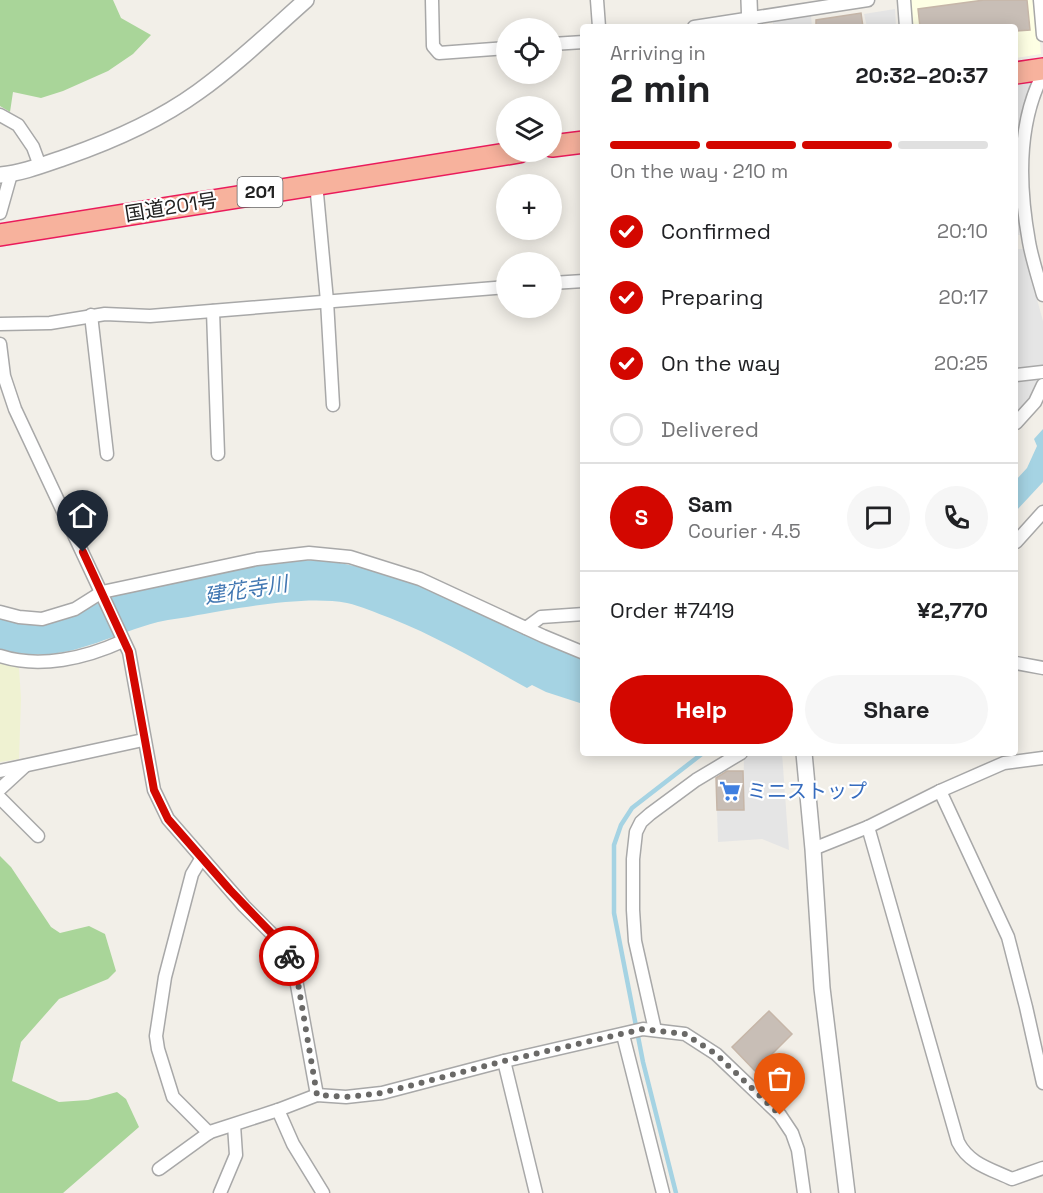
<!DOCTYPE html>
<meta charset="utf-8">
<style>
body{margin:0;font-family:"Space Grotesk","Noto Sans JP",sans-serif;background:#f6f6f6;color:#202124;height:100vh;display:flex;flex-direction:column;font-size:22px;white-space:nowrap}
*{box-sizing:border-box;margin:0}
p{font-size:20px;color:#757577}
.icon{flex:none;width:33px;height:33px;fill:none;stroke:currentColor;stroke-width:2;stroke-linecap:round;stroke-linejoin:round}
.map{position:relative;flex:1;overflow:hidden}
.side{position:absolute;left:580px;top:24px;width:438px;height:732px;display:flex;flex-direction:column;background:#fff;border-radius:6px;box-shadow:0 3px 15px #0003}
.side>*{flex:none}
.fabs{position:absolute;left:496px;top:18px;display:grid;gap:12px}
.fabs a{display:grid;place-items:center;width:66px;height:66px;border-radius:50%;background:#fff;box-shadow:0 3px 15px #0003;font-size:30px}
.pin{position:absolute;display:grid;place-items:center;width:51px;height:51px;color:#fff;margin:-62px -26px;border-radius:50% 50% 50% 0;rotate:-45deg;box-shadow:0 0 6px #0007}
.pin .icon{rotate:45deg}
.courier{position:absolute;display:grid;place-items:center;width:60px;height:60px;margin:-30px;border:4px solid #d30700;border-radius:50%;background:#fff;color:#222;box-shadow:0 2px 8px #0007}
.head em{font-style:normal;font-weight:800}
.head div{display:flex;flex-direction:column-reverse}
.head{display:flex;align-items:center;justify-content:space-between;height:102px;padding:0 30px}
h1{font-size:39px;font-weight:800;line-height:45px}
.bar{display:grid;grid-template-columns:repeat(4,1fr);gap:9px 6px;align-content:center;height:72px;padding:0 30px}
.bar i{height:8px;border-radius:4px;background:#e0e0e0}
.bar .on{background:#d30700}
.bar p{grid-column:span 4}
.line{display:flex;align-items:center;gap:15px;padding:0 30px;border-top:2px solid #e0e0e0}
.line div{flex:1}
.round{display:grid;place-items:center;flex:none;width:63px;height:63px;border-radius:32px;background:#f6f6f6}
ol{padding:0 30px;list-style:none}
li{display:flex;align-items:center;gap:18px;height:66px}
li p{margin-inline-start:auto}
li .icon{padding:6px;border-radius:50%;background:#d30700;color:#fff;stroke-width:4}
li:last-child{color:#757577}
li i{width:33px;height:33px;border:3px solid #e0e0e0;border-radius:50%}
.primary-button{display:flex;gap:12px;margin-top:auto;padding:12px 30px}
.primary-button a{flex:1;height:69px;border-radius:36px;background:#d30700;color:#fff;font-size:24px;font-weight:800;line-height:69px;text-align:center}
.primary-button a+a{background:#f6f6f6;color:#202124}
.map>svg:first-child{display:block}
.education{fill:#feffe4}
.farmland{fill:#eff2d2}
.forest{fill:#a9d599}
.parking{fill:#e5e5e5}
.water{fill:#a5d3e3}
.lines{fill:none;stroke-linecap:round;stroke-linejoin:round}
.stream{stroke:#a5d3e3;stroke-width:4.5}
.building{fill:#c8beb6;stroke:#c6b6a8;stroke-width:1.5}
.minor-casing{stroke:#a8a8a8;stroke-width:15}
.tertiary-casing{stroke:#a8a8a8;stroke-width:18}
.trunk-casing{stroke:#ea1b5b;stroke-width:24}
.minor{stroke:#fff;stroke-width:12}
.tertiary{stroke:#fff;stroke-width:15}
.trunk{stroke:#f7b29d;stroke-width:21}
.done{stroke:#6a6967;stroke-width:6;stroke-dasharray:0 10.8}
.route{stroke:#d30700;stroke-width:8}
.labels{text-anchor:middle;stroke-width:4.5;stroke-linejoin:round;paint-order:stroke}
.shield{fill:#fff;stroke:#646464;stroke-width:1.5}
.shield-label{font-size:18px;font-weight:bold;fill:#212121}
.street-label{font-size:20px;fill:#212121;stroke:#fff}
.shop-label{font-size:20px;fill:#366cbe;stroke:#fff;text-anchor:start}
.water-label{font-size:21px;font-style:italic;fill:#4177b2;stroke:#fff}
</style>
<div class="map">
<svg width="1043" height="1193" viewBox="0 0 1043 1193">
<rect width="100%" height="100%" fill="#f2efe8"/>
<!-- education -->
<polygon class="education" points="907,0 1036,0 1041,54 1016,58 1016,27 910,27"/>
<!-- farmland -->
<polygon class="farmland" points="0,663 19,668 21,699 19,759 0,762"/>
<!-- forest -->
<g class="forest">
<polygon points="0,0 113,0 121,18 151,35 133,54 108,71 63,91 41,98 13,92 10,112 0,106"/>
<polygon points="0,856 11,867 51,927 60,933 89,926 105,934 116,971 108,979 59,999 21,1042 12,1081 59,1102 88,1100 117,1092 126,1099 139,1127 63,1193 0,1193"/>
</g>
<!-- parking -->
<g class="parking">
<polygon points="895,9 896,27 867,27 864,14"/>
<polygon points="811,16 812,27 773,27 773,21"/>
<polygon points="1033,81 1019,134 1018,182 1020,235 1016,235 1016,84"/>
<polygon points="1016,249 1023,249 1043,321 1043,367 1037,383 1026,403 1016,414"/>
<polygon points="757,753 782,753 789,850 762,839 718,842 717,810 743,810 744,757"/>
</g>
<!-- water -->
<g class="water">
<polygon points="1043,429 1043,482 1016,511 1016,480 1027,468 1037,446 1034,439"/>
<path d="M326 560 373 570 420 585 583 656V704L546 692 532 685 527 688C482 663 438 637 390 618 376 613 361 606 347 603 305 595 240 608 198 615 185 618 171 619 158 622 102 637 61 667 0 649V613L67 616 115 596 225 571 284 561Z"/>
</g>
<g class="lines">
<!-- stream -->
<polyline class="stream" points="676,1193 643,1062 614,913 614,845 621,825 632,808 703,753"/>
</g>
<!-- building -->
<g class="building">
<polygon points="984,0 1027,0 1030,30 1016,31 1016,27 920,27 918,9"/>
<polygon points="861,13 863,27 816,27 816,20"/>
<polygon points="727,771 743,771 744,810 717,810 716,778"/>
<polygon points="769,1011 792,1034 755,1071 732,1047"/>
</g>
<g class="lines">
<defs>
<g id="minor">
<polyline points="432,0 433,46 439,53 507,48"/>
<polyline points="597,0 599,27"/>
<polyline points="904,0 906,27"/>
<polyline points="1040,0 1043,35"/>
<polyline points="694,27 868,0"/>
<polyline points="552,44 584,42"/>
<path d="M1043 74C1017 124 1019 187 1029 242 1032 259 1038 277 1043 295"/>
<polyline points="0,115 18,125 33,147 40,166"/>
<polyline points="316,183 327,301 333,405"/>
<polyline points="0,213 11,174"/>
<polyline points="552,283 584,281"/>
<polyline points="213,311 218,454"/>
<polyline points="91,315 107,454"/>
<polyline points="0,324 50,323 105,314 150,316 507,287"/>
<polyline points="0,344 4,376 15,409 129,652 154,790 168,819 244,906 280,942 293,963 317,1095"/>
<polyline points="1016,375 1043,372"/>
<polyline points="1016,423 1035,402 1043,385"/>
<polyline points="1016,542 1043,512"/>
<polyline points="0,612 19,617 42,619 75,609 102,592 257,559 309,553 350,557 420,579 543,636 584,653"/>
<polyline points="526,628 541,617 584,614"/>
<path d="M0 656C40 669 86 658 123 641"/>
<polyline points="1016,663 1043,668"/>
<polyline points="0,771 143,740"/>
<polyline points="0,789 25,766"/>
<polyline points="940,791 1008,937 1026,1007 1043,1083"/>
<polyline points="0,798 38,836"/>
<path d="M868 827 958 1142C969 1164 991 1169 1012 1179L1043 1168"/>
<polyline points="813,849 868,827 940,791 1004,763 1043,758"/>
<polyline points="201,859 192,874 165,977 156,1036 158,1049 173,1097 209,1133"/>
<polyline points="655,1030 635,941 633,910 633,859 636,832 641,822 650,814 696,780 741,753"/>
<polyline points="623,1035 663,1193"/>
<polyline points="504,1061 536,1193"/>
<polyline points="278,1110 293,1144 323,1193"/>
<polyline points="159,1169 210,1132 278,1110 317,1095 346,1097 382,1093 504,1061 643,1029 685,1034 716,1054 780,1115 792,1133 798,1150 804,1193"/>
<polyline points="220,1193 236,1155 234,1125"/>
</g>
<g id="tertiary">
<polyline points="749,0 750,27"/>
<path d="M0 175C23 173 45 164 66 157 112 141 158 121 198 92 236 65 271 31 306 0"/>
<polyline points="804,753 813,849 822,988 847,1193"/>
</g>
<g id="trunk">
<polyline points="1016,73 1043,69"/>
<polyline points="552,146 584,142"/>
<polyline points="0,235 519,152"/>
</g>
</defs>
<!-- minor casing -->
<use href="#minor" class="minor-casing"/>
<!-- tertiary casing -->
<use href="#tertiary" class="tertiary-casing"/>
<!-- trunk casing -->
<use href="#trunk" class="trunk-casing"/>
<!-- minor -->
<use href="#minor" class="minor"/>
<!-- tertiary -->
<use href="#tertiary" class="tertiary"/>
<!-- trunk -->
<use href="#trunk" class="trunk"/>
</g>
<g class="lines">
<!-- done -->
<polyline class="done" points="289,956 293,963 298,983 317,1095 346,1097 382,1093 504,1061 643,1029 685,1034 716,1054 780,1115"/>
<!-- route -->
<polyline class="route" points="83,552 129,652 154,790 168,819 230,890 280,942 289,956"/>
</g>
<!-- icons -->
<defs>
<symbol id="supermarket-bare" viewBox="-9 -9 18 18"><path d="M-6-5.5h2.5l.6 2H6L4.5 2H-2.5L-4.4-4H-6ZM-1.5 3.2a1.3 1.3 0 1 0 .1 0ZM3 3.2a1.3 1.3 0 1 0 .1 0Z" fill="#3f7fe0" stroke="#fff" stroke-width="2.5" paint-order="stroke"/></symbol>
</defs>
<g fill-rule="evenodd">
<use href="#supermarket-bare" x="715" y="776" width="30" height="30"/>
</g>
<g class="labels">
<!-- shield labels -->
<rect class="shield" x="237.5" y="177" width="45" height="30" rx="4.5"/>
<g class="shield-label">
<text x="260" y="198">201</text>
</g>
<!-- street labels -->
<g class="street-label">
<text transform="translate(171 207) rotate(-9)" y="7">国道201号</text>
</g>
<!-- shop labels -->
<g class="shop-label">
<text x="747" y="798">ミニストップ</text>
</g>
<!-- water labels -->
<g class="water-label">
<text transform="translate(246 590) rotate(-9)" y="7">建花寺川</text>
</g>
</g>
</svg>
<div class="fabs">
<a><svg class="icon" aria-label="locate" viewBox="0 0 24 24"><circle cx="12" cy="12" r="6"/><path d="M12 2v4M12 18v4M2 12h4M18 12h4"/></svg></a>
<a><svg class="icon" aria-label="layers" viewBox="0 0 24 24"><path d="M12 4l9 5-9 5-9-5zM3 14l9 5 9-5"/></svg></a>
<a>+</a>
<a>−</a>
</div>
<div class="pin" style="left:780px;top:1115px;background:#ea580c"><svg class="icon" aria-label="bag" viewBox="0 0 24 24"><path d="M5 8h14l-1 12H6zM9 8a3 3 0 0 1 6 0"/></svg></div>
<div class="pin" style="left:83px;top:552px;background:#1f2937"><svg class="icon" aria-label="home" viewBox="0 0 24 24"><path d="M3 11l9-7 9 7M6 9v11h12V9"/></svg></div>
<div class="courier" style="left:289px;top:956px"><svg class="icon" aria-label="bike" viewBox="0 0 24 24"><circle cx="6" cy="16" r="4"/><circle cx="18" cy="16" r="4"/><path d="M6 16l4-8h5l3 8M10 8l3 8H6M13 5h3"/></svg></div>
<section class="side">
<div class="head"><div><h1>2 min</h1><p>Arriving in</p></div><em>20:32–20:37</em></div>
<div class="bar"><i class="on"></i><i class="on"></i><i class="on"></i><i></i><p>On the way · 210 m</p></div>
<ol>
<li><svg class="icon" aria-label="check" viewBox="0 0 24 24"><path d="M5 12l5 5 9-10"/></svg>Confirmed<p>20:10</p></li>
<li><svg class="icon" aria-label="check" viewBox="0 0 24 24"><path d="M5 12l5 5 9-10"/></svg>Preparing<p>20:17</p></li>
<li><svg class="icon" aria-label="check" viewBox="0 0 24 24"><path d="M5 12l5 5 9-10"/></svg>On the way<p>20:25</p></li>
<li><i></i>Delivered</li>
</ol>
<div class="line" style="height:108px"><b class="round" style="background:#d30700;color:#fff">S</b><div><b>Sam</b><p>Courier · 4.5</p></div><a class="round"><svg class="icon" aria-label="chat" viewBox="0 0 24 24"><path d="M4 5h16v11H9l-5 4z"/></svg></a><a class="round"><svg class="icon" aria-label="phone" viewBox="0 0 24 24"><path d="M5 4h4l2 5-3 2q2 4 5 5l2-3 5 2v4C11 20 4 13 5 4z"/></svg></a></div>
<div class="line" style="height:78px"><div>Order #7419</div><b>¥2,770</b></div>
<div class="primary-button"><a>Help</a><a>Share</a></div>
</section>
</div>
